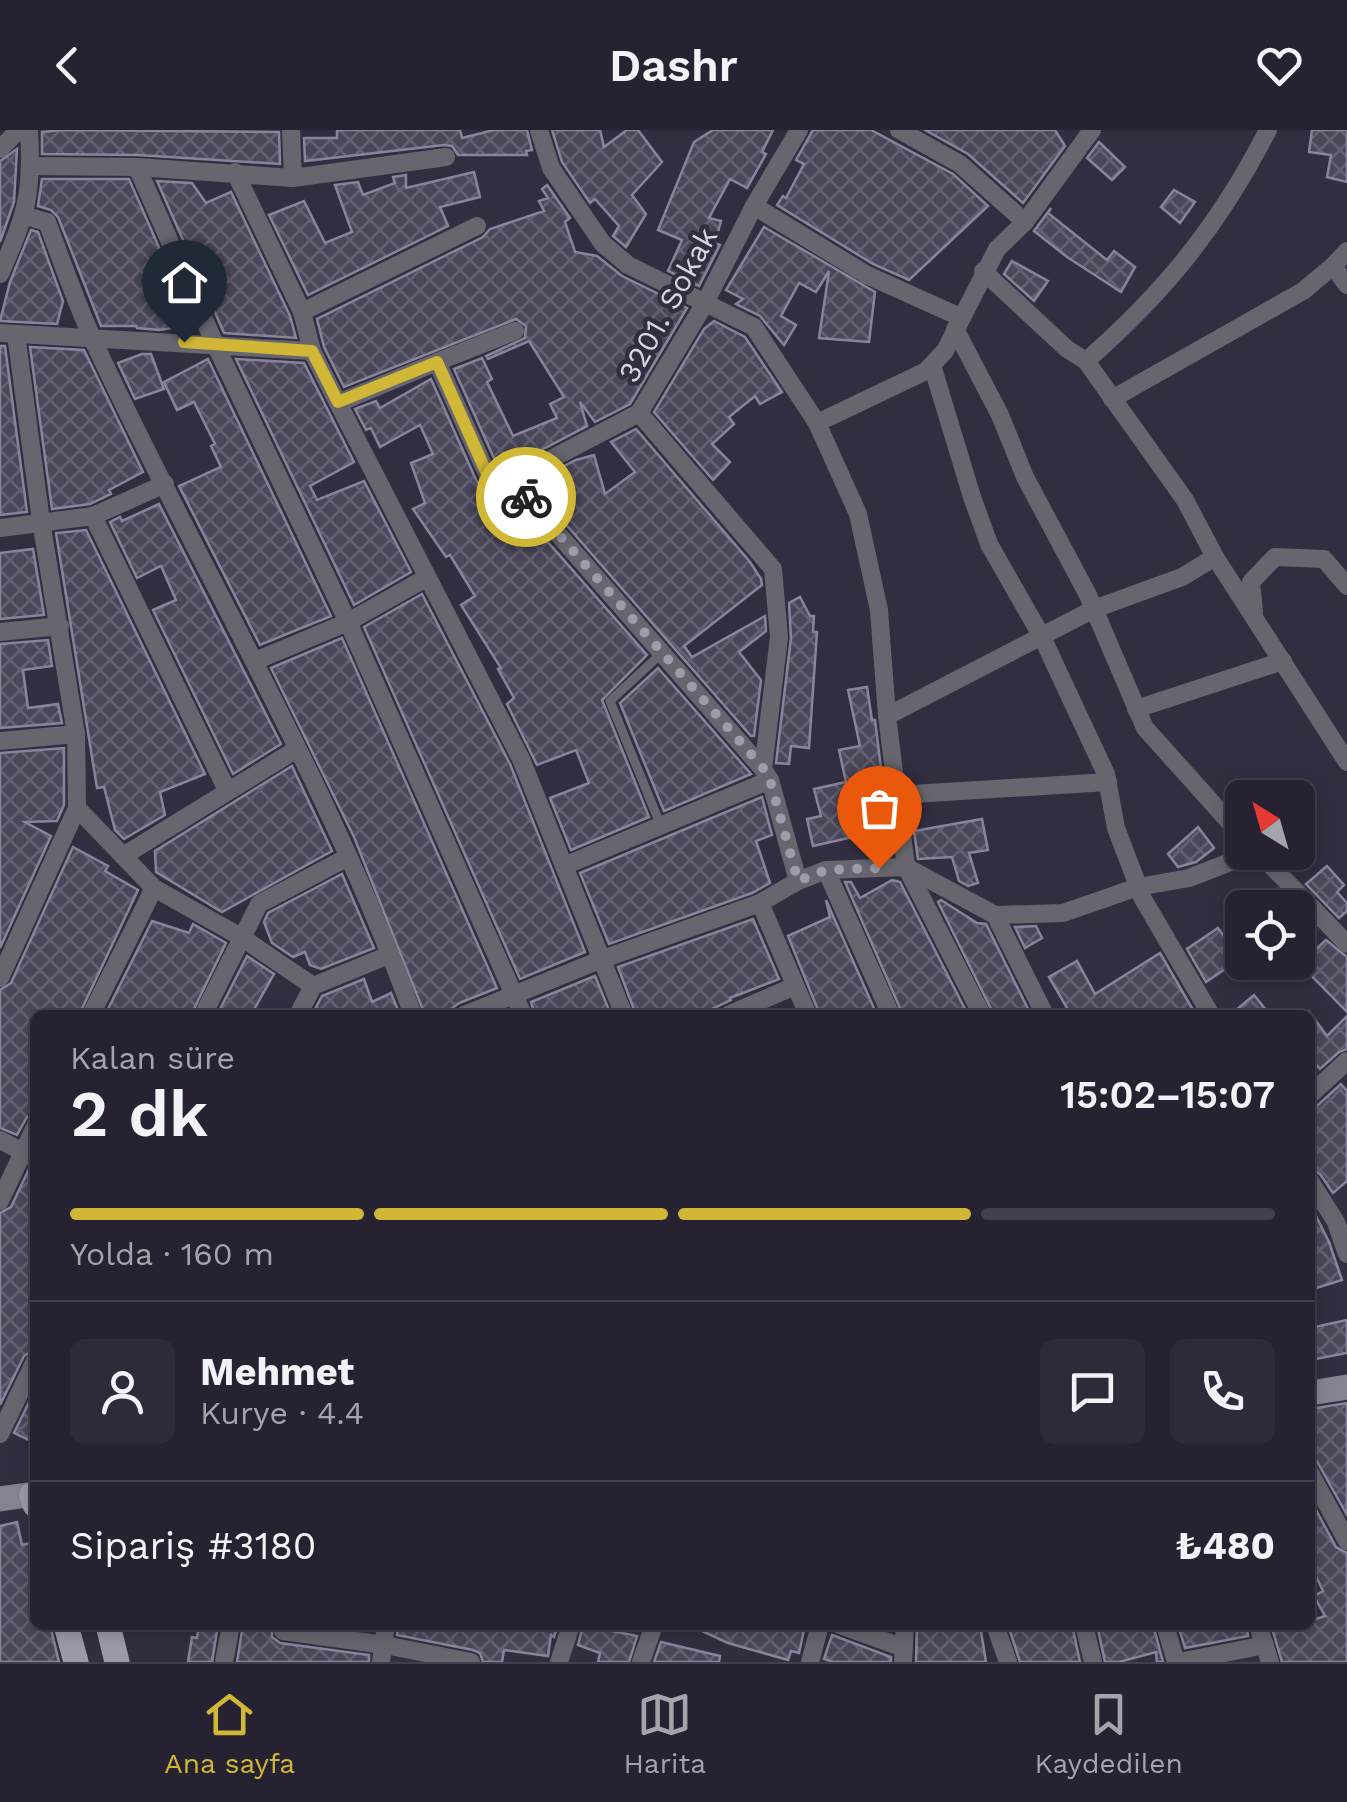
<!DOCTYPE html>
<html lang="tr">
<meta charset="utf-8">
<style>
body{margin:0;font-family:"Work Sans",sans-serif;background:#2e2a39;color:#f1f3f6;height:100vh;display:flex;flex-direction:column;font-size:38px;white-space:nowrap}
*{box-sizing:border-box;margin:0}
p{font-size:32px;color:#a4a4ab}
.icon{flex:none;width:55px;height:55px;fill:none;stroke:currentColor;stroke-width:2;stroke-linecap:round;stroke-linejoin:round}
.map{position:relative;flex:1;overflow:hidden}
.details{position:absolute;left:30px;top:880px;width:1285px;height:620px;display:flex;flex-direction:column;background:#262231;border-radius:15px;box-shadow:0 5px 15px #0003,0 0 0 2px #423f4d}
.details>*{flex:none}
.needle{width:65px;rotate:323deg}
.tools{position:absolute;left:1225px;top:650px;display:grid;gap:20px}
.tools a{display:grid;place-items:center;width:90px;height:90px;border-radius:15px;background:#262231;box-shadow:0 5px 15px #0003,0 0 0 2px #423f4d;font-size:50px}
.pin{position:absolute;display:grid;place-items:center;width:85px;height:85px;color:#fff;margin:-102px -42px;border-radius:50% 50% 50% 0;rotate:-45deg;box-shadow:0 0 10px #0007}
.pin .icon{rotate:45deg}
.courier{position:absolute;display:grid;place-items:center;width:100px;height:100px;margin:-50px;border:8px solid #d1b736;border-radius:50%;background:#fff;color:#222;box-shadow:0 2px 12px #0007}
.summary em{font-style:normal;font-weight:600}
.summary div{display:flex;flex-direction:column-reverse}
.summary{display:flex;align-items:center;justify-content:space-between;height:170px;padding:0 40px}
h1{font-size:65px;font-weight:600;line-height:75px}
.bar{display:grid;grid-template-columns:repeat(4,1fr);gap:15px 10px;align-content:center;height:120px;padding:0 40px}
.bar i{height:12px;border-radius:8px;background:#423f4d}
.bar .active{background:#d1b736}
.bar p{grid-column:span 4}
.line{display:flex;align-items:center;gap:25px;padding:0 40px;border-top:2px solid #423f4d}
.line div{flex:1}
.round{display:grid;place-items:center;flex:none;width:105px;height:105px;border-radius:15px;background:#2e2a39}
header{display:flex;justify-content:space-between;align-items:center;height:130px;padding:0 40px;background:#262231;font-size:45px;font-weight:600}
.tabs{display:flex;justify-content:space-around;align-items:center;height:140px;border-top:2px solid #423f4d;background:#262231;font-size:28px;color:#a4a4ab}
.tabs a{display:grid;justify-items:center;gap:5px}
.tabs .active{color:#d1b736}
.map>svg:first-child{display:block}
.building{fill:url(#building-cross-hatch);stroke:#88849b;stroke-width:2.5}
.lines{fill:none;stroke-linecap:round;stroke-linejoin:round}
.service{stroke:#67666f;stroke-width:9}
.minor{stroke:#67666f;stroke-width:18}
.secondary{stroke:#858292;stroke-width:25}
.primary{stroke:#9c99ad;stroke-width:25}
.done{stroke:#9e9baa;stroke-width:10;stroke-dasharray:0 18}
.route{stroke:#d1b736;stroke-width:12}
.labels{text-anchor:middle;stroke-width:9;stroke-linejoin:round;paint-order:stroke}
.street-label{font-size:30px;fill:#d8d6e3;stroke:#322e41}
</style>
<header><svg class="icon" aria-label="back" viewBox="0 0 24 24"><path d="M15 5l-7 7 7 7"/></svg>Dashr<svg class="icon" aria-label="heart" viewBox="0 0 24 24"><path d="M12 20l-8-8c-3-5 5-10 8-4 3-6 11-1 8 4z"/></svg></header>
<div class="map">
<svg width="1347" height="1532" viewBox="0 0 1347 1532">
<defs>
<pattern id="building-cross-hatch" width="8" height="8" patternUnits="userSpaceOnUse" patternTransform="scale(2.5)"><rect width="8" height="8" fill="#4b475b"/><path d="M0 0l8 8M0 8l8-8" fill="none" stroke="#646172"/></pattern>
</defs>
<rect width="100%" height="100%" fill="#322e41"/>
<!-- building -->
<g class="building">
<polygon points="62,0 279,2 280,34 138,25 42,24 42,2"/>
<polygon points="337,0 460,0 462,8 494,0 527,0 532,20 526,21 527,25 458,25 452,16 444,15 305,31 304,8 337,8"/>
<polygon points="552,0 600,0 604,17 627,0 638,0 662,32 632,65 646,84 626,117 613,106 619,96 595,69 590,73 562,32"/>
<polygon points="713,0 773,0 762,22 766,24 747,58 730,49 709,88 721,91 715,113 720,115 699,156 668,141 682,110 658,100 694,12"/>
<polygon points="813,0 871,0 953,44 988,76 909,150 873,134 777,75 783,66 786,68 804,34 796,30"/>
<polygon points="925,0 1055,0 1065,16 1023,73 968,24"/>
<polygon points="1312,0 1347,0 1347,52 1327,47 1331,25 1309,22"/>
<polygon points="1099,12 1125,37 1112,50 1087,28"/>
<polygon points="17,19 14,72 0,112 0,31"/>
<polygon points="474,42 480,67 440,77 448,96 308,165 269,85 304,71 325,113 352,102 335,55 358,52 363,65 395,53 393,47 406,45 406,58"/>
<polygon points="42,49 129,49 193,195 159,200 137,198 136,196 101,196 58,87 51,80 38,76"/>
<polygon points="157,51 192,53 206,73 231,62 290,186 296,208 224,203"/>
<polygon points="547,55 570,88 565,92 575,122 597,126 622,146 687,178 630,274 595,292 580,272 587,296 524,329 506,336 497,335 454,239 482,228 492,249 487,252 513,306 557,288 550,274 564,267 529,211 488,229 486,226 525,208 526,196 516,189 344,257 324,217 317,189 483,107 490,99 544,81 539,71 548,68 542,59"/>
<polygon points="1174,60 1195,72 1180,93 1161,77"/>
<polygon points="1051,78 1048,83 1107,130 1114,121 1135,137 1121,162 1067,127 1034,101"/>
<polygon points="764,97 875,162 869,212 819,208 829,141 816,162 799,153 781,186 796,195 784,215 760,186 736,174 743,169 726,160"/>
<polygon points="31,100 38,102 63,171 57,194 0,191 10,152"/>
<polygon points="1012,131 1048,151 1034,171 1004,144"/>
<polygon points="714,191 745,207 782,262 760,274 755,266 729,287 734,294 712,314 730,332 713,350 654,282 704,199"/>
<polygon points="0,216 5,216 27,382 0,385"/>
<polygon points="30,217 84,220 143,342 109,360 111,364 90,374 52,379"/>
<polygon points="142,224 151,224 164,259 135,269 118,233"/>
<polygon points="208,229 331,486 260,515 179,356 221,337 211,316 215,314 194,272 177,280 164,252"/>
<polygon points="236,229 304,233 354,332 310,356 317,370 364,351 411,442 354,475"/>
<polygon points="431,249 477,352 485,358 504,362 647,525 602,570 649,687 571,720 550,668 589,653 576,620 537,635 507,574 514,568 498,539 501,538 461,475 475,466 450,425 446,427 413,379 425,373 411,333 433,324 420,295 380,317 371,298 366,300 355,279 376,271 380,278"/>
<polygon points="636,299 750,432 761,449 762,455 684,516 692,527 765,486 766,501 739,522 761,550 754,606 751,606 541,366 537,350 576,330 594,325 605,364 635,342 611,312"/>
<polygon points="159,374 281,614 233,644 153,480 176,470 161,436 137,448 110,392 120,387 122,391"/>
<polygon points="86,400 205,644 160,662 165,685 124,709 115,700 104,657 97,658 56,403"/>
<polygon points="33,419 44,485 0,489 0,423"/>
<polygon points="422,464 510,634 585,822 520,849 364,497"/>
<polygon points="800,467 810,486 814,486 813,502 817,502 809,618 791,616 789,634 776,633 791,508 789,473"/>
<polygon points="342,508 497,858 459,873 443,885 425,885 354,707 271,538"/>
<polygon points="48,510 52,536 23,540 28,578 58,574 62,593 0,598 0,514"/>
<polygon points="658,538 751,644 664,681 620,573"/>
<polygon points="867,557 872,590 875,590 889,703 876,705 875,702 813,716 807,689 821,686 814,659 846,652 839,620 860,616 848,560"/>
<polygon points="64,618 64,675 57,691 25,692 51,706 0,818 0,623"/>
<polygon points="292,636 332,721 222,782 156,742 155,721"/>
<polygon points="762,667 772,705 756,711 770,753 752,763 609,814 580,743"/>
<polygon points="982,689 988,720 969,723 978,753 968,756 959,751 952,727 918,729 914,701"/>
<polygon points="1198,697 1214,718 1196,732 1178,737 1168,724"/>
<polygon points="73,717 108,736 105,741 138,760 79,885 35,885 35,985 27,987 17,1005 0,998 0,860 11,853"/>
<polygon points="1327,736 1344,755 1337,762 1347,773 1347,781 1339,788 1306,754"/>
<polygon points="342,744 374,818 321,839 310,835 305,822 293,827 272,813 264,792 268,783"/>
<polygon points="892,750 900,752 968,885 903,885 845,752 851,752 860,768"/>
<polygon points="1277,759 1294,778 1255,778"/>
<polygon points="826,770 877,885 820,885 788,806 830,787"/>
<polygon points="941,770 977,793 986,794 1031,885 994,885 938,772"/>
<polygon points="753,789 779,849 730,868 731,870 708,881 709,885 636,885 618,837"/>
<polygon points="152,791 189,803 193,794 226,813 191,885 105,885"/>
<polygon points="1036,796 1042,808 1025,818 1015,797"/>
<polygon points="1218,798 1240,829 1206,852 1187,819"/>
<polygon points="1326,810 1347,827 1347,882 1300,834"/>
<polygon points="1160,823 1196,885 1071,885 1049,847 1077,831 1095,864"/>
<polygon points="247,826 274,844 251,885 217,885"/>
<polygon points="595,846 611,885 535,885 531,872"/>
<polygon points="364,849 372,872 391,863 400,885 312,885 322,866"/>
<polygon points="1254,865 1270,885 1230,885"/>
<polygon points="1310,883 1327,906 1347,886 1347,919 1339,922 1320,939 1310,927"/>
<polygon points="1341,954 1347,961 1347,1051 1333,1063 1320,1044 1310,1039 1310,982"/>
<polygon points="29,1039 35,1040 35,1219 24,1226 0,1275 0,1083 11,1077"/>
<polygon points="1310,1074 1329,1112 1342,1150 1310,1160"/>
<polygon points="1347,1190 1347,1223 1310,1230 1310,1198"/>
<polygon points="35,1260 35,1313 14,1303"/>
<polygon points="1347,1273 1347,1385 1310,1319 1310,1279"/>
<polygon points="1310,1369 1336,1417 1347,1423 1347,1532 1282,1532 1271,1495 1310,1495 1310,1491 1325,1486 1314,1466 1323,1461 1310,1434"/>
<polygon points="17,1392 22,1415 30,1413 35,1436 35,1495 50,1495 59,1532 0,1532 0,1396"/>
<polygon points="199,1495 218,1495 212,1532 188,1532 192,1507 197,1508"/>
<polygon points="243,1495 272,1495 272,1507 280,1513 369,1525 369,1532 237,1532"/>
<polygon points="398,1495 558,1495 554,1507 551,1505 548,1526 504,1520 502,1532 483,1532 480,1523 473,1520 397,1505"/>
<polygon points="583,1495 637,1506 629,1532 598,1532 600,1523 578,1515"/>
<polygon points="689,1495 805,1495 799,1523 791,1521 788,1530 728,1513"/>
<polygon points="917,1495 980,1495 986,1532 916,1532"/>
<polygon points="1008,1495 1072,1495 1080,1532 1020,1532"/>
<polygon points="1097,1495 1153,1495 1163,1532 1157,1532 1156,1522 1119,1532 1105,1532"/>
<polygon points="1178,1495 1246,1495 1248,1506 1185,1518"/>
<polygon points="832,1505 891,1527 891,1532 833,1532 824,1529"/>
<polygon points="661,1512 720,1526 719,1532 654,1532"/>
</g>
<g class="lines">
<!-- service -->
<polyline class="service" points="661,696 610,571 663,522"/>
<!-- minor -->
<g class="minor">
<polyline points="291,0 293,48"/>
<polyline points="539,0 551,38 603,114 628,135 754,197 817,293 858,384 879,480 887,586 906,737 982,885"/>
<polyline points="899,0 960,34 1025,92"/>
<polyline points="0,19 19,0"/>
<polyline points="32,36 137,37 293,48 446,27"/>
<polyline points="137,37 215,214 348,492 523,885"/>
<polyline points="235,42 302,182 312,221"/>
<polyline points="754,76 867,145 960,187"/>
<path d="M26 86 47 92C62 131 76 173 94 212 198 437 329 651 413 885"/>
<polyline points="1347,121 1333,136 1347,155"/>
<polyline points="983,141 1067,219 1086,231 1185,370 1215,427 1347,632"/>
<path d="M0 144C26 86 33 64 29 0"/>
<polyline points="302,182 477,96"/>
<polyline points="955,199 1000,285 1025,347 1088,465 1145,598 1242,706"/>
<polyline points="0,203 312,221 338,273 437,232 488,346 511,350 639,283 705,173 754,76 799,0"/>
<path d="M1086 231C1165 162 1220 94 1268 0"/>
<polyline points="437,232 515,201"/>
<polyline points="932,235 972,367 989,414 1042,507 1106,644 1116,698 1143,769 1211,885"/>
<polyline points="1112,269 1303,161 1333,136"/>
<polyline points="338,273 521,629 624,885"/>
<polyline points="639,283 773,439 779,507 763,639"/>
<polyline points="817,293 926,241 945,221 997,119 1025,92 1092,0"/>
<polyline points="511,350 763,639 770,650 798,751 760,773 808,885"/>
<polyline points="93,386 227,660"/>
<polyline points="0,398 93,386 165,354"/>
<polyline points="1254,482 1251,452 1275,427 1324,429 1347,456"/>
<polyline points="0,502 60,496"/>
<polyline points="255,531 348,492 426,448"/>
<polyline points="1136,579 1283,531"/>
<polyline points="887,586 1094,479 1182,447 1215,427"/>
<polyline points="0,611 76,604"/>
<polyline points="897,665 1108,652"/>
<polyline points="77,678 154,758 91,885"/>
<polyline points="1258,722 1347,814"/>
<polyline points="123,726 297,619"/>
<polyline points="564,736 770,650"/>
<polyline points="826,740 891,885"/>
<polyline points="798,751 826,740 906,737 995,785 1063,783 1138,757 1189,748 1256,722"/>
<polyline points="154,758 241,807 313,856"/>
<polyline points="995,785 1045,885"/>
<polyline points="0,848 77,678 76,604 41,391 16,204"/>
<polyline points="203,885 259,774 348,727"/>
<polyline points="298,885 313,856 389,825"/>
<polyline points="464,885 600,830 760,773"/>
<polyline points="728,885 795,856"/>
<polyline points="1310,965 1347,931"/>
<polyline points="0,1010 35,1028"/>
<polyline points="1310,1051 1336,1092 1347,1124"/>
<polyline points="0,1071 35,997"/>
<polyline points="0,1304 35,1231"/>
<polyline points="1310,1343 1347,1411"/>
<polyline points="840,1495 904,1518"/>
<polyline points="995,1495 1008,1532"/>
<polyline points="1084,1495 1093,1532"/>
<polyline points="1165,1495 1176,1532"/>
<polyline points="1258,1495 1270,1532"/>
<polyline points="283,1501 385,1515 471,1532"/>
<polyline points="224,1532 231,1495"/>
<polyline points="381,1532 386,1495"/>
<polyline points="559,1532 571,1495"/>
<polyline points="641,1532 654,1495"/>
<polyline points="810,1532 820,1495"/>
<polyline points="903,1532 905,1495"/>
<polyline points="1179,1532 1265,1515"/>
</g>
<!-- secondary -->
<g class="secondary">
<polyline points="1310,1263 1347,1257"/>
<polyline points="0,1369 35,1364"/>
</g>
<!-- primary -->
<g class="primary">
<polyline points="32,1365 35,1375"/>
<polyline points="66,1495 76,1532"/>
<polyline points="108,1495 117,1532"/>
</g>
</g>
<g class="lines">
<!-- done -->
<polyline class="done" points="526,367 764,639 770,650 798,751 826,740 879,738"/>
<!-- route -->
<polyline class="route" points="184,212 312,221 338,272 437,232 488,346 511,350 526,367"/>
</g>
<g class="labels">
<!-- street labels -->
<g class="street-label">
<text transform="translate(668 175) rotate(-61)" y="10">3201. Sokak</text>
</g>
</g>
</svg>
<div class="tools">
<a><svg class="needle" viewBox="-14 -14 28 28"><path d="M0-13l5 13h-10z" fill="#e53935"/><path d="M0 13l5-13h-10z" fill="#a4a4ab"/></svg></a>
<a><svg class="icon" aria-label="locate" viewBox="0 0 24 24"><circle cx="12" cy="12" r="6"/><path d="M12 2v4M12 18v4M2 12h4M18 12h4"/></svg></a>
</div>
<div class="pin" style="left:879px;top:738px;background:#ea580c"><svg class="icon" aria-label="bag" viewBox="0 0 24 24"><path d="M5 8h14l-1 12H6zM9 8a3 3 0 0 1 6 0"/></svg></div>
<div class="pin" style="left:184px;top:212px;background:#1f2937"><svg class="icon" aria-label="home" viewBox="0 0 24 24"><path d="M3 11l9-7 9 7M6 9v11h12V9"/></svg></div>
<div class="courier" style="left:526px;top:367px"><svg class="icon" aria-label="bike" viewBox="0 0 24 24"><circle cx="6" cy="16" r="4"/><circle cx="18" cy="16" r="4"/><path d="M6 16l4-8h5l3 8M10 8l3 8H6M13 5h3"/></svg></div>
<section class="details">
<div class="summary"><div><h1>2 dk</h1><p>Kalan süre</p></div><em>15:02–15:07</em></div>
<div class="bar"><i class="active"></i><i class="active"></i><i class="active"></i><i></i><p>Yolda · 160 m</p></div>
<div class="line" style="height:180px"><a class="round"><svg class="icon" aria-label="person" viewBox="0 0 24 24"><circle cx="12" cy="8" r="4"/><path d="M4 21q1-7 8-7t8 7"/></svg></a><div><b>Mehmet</b><p>Kurye · 4.4</p></div><a class="round"><svg class="icon" aria-label="chat" viewBox="0 0 24 24"><path d="M4 5h16v11H9l-5 4z"/></svg></a><a class="round"><svg class="icon" aria-label="phone" viewBox="0 0 24 24"><path d="M5 4h4l2 5-3 2q2 4 5 5l2-3 5 2v4C11 20 4 13 5 4z"/></svg></a></div>
<div class="line" style="height:130px"><div>Sipariş #3180</div><b>₺480</b></div>
</section>
</div>
<nav class="tabs">
<a class="active"><svg class="icon" aria-label="home" viewBox="0 0 24 24"><path d="M3 11l9-7 9 7M6 9v11h12V9"/></svg>Ana sayfa</a>
<a><svg class="icon" aria-label="map" viewBox="0 0 24 24"><path d="M3 6l6-2 6 2 6-2v14l-6 2-6-2-6 2zM9 4v14M15 6v14"/></svg>Harita</a>
<a><svg class="icon" aria-label="saved" viewBox="0 0 24 24"><path d="M7 4h10v16l-5-4-5 4z"/></svg>Kaydedilen</a>
</nav>
